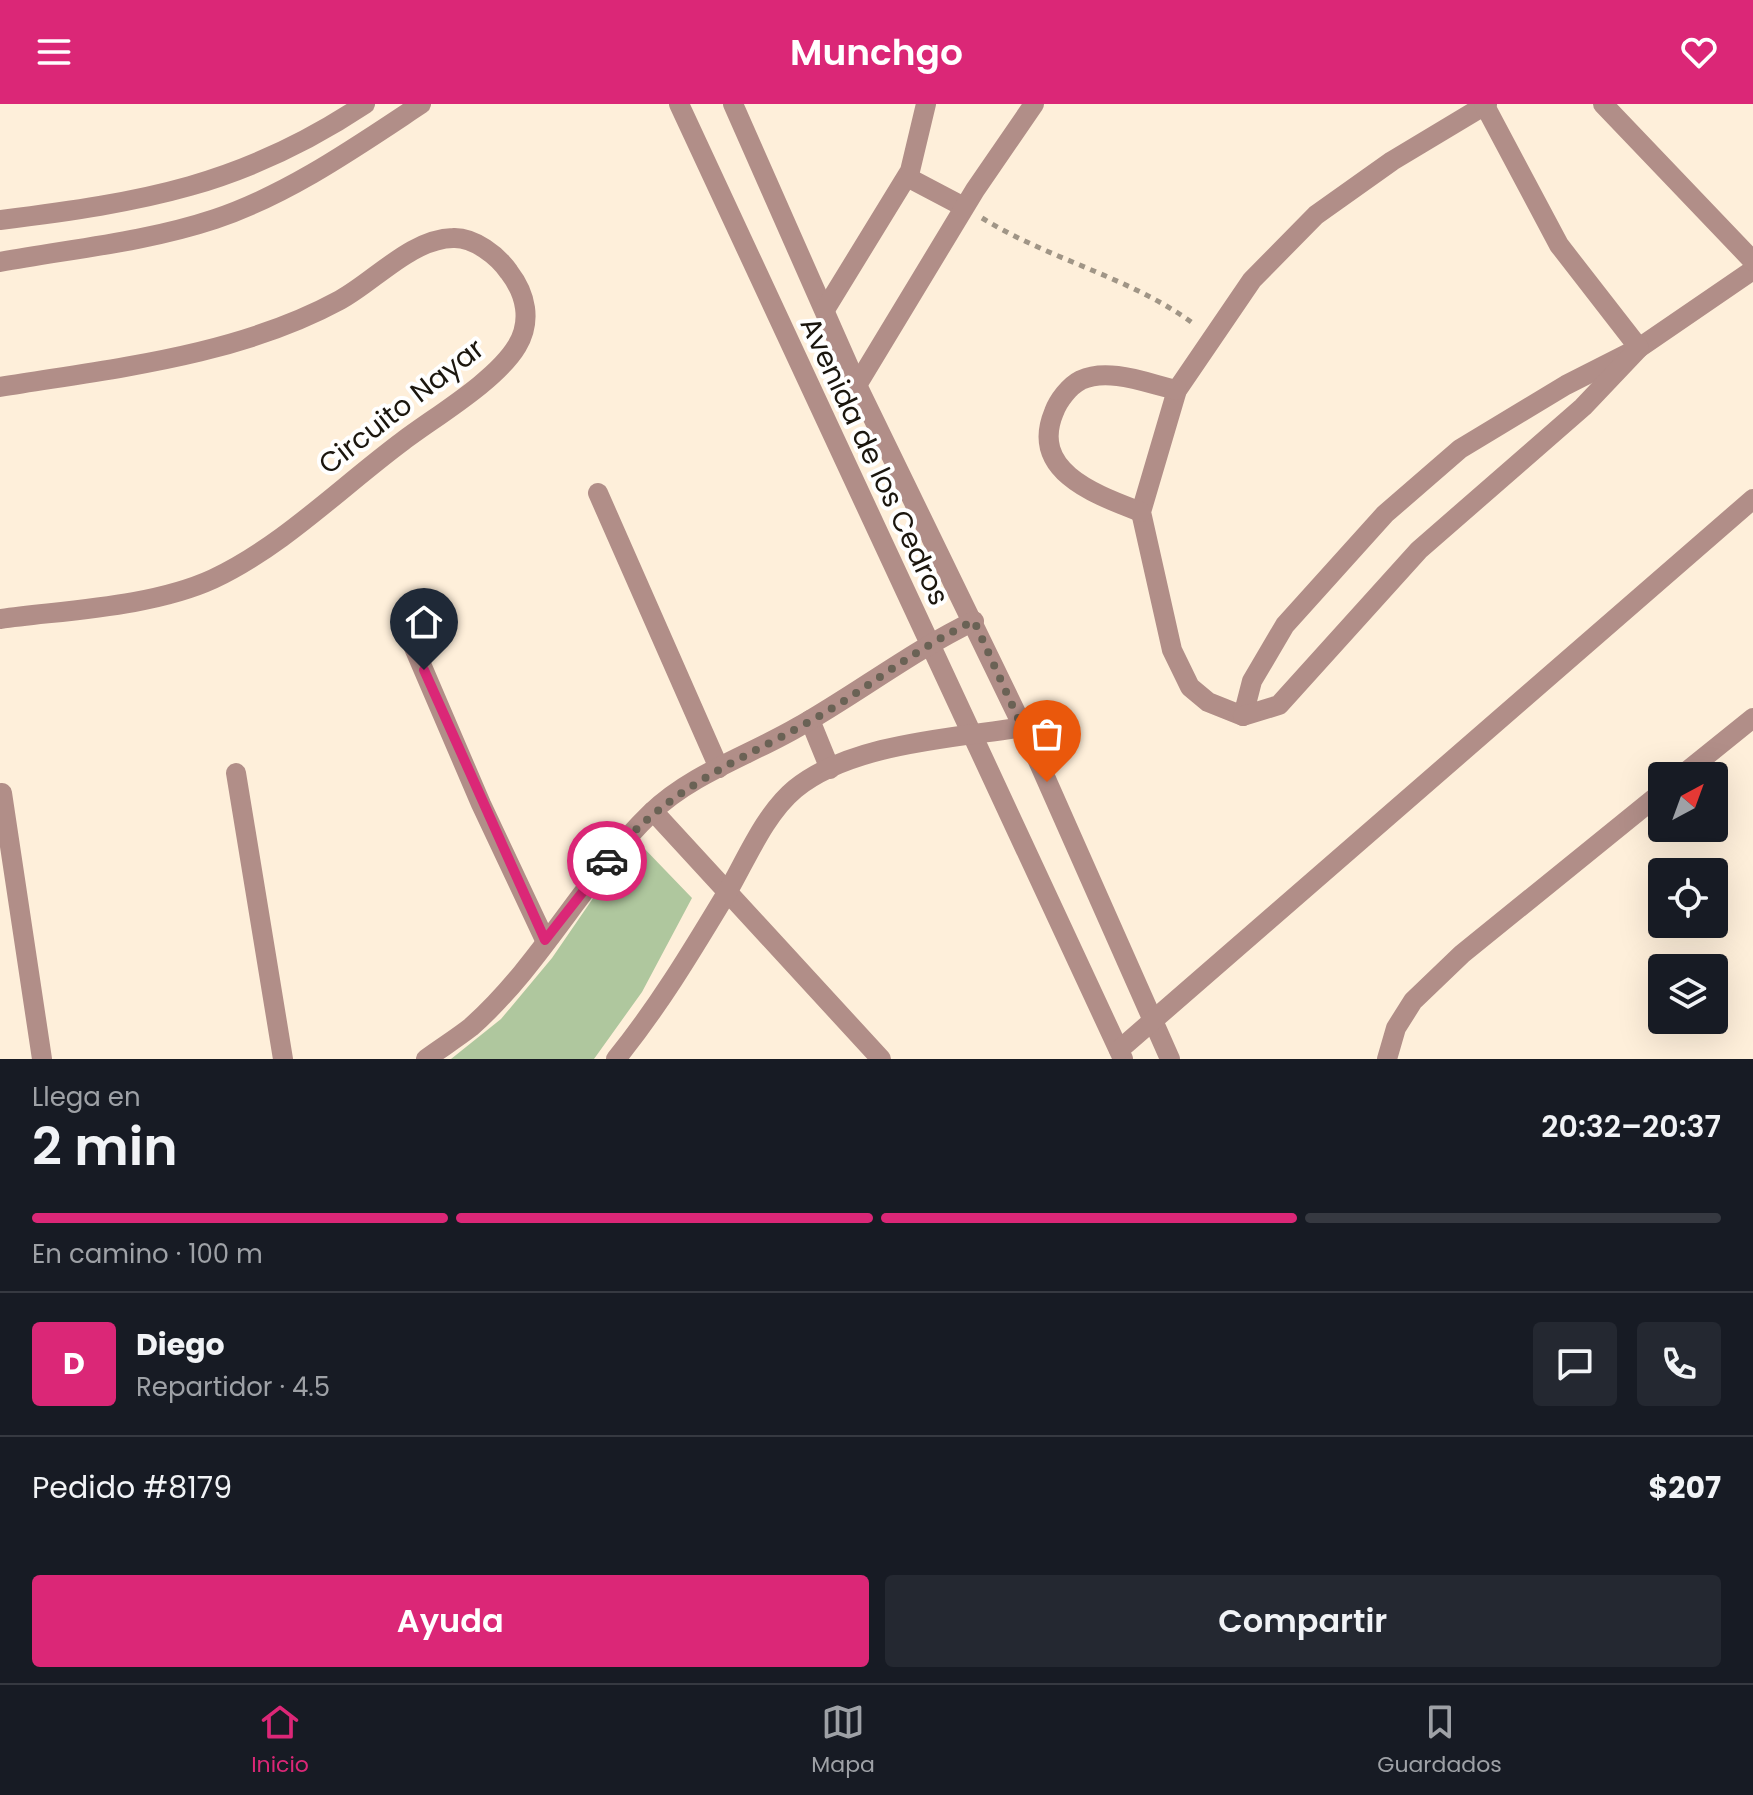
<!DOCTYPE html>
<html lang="es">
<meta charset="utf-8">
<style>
body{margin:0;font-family:Poppins,sans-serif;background:#242831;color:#f1f3f6;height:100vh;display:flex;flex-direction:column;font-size:30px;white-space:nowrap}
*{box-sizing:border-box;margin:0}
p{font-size:26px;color:#9ea1a6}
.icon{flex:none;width:44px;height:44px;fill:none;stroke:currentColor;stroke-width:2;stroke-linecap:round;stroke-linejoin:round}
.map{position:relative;height:955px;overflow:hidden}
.details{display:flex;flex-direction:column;background:#171b24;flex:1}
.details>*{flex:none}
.needle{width:52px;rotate:41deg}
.buttons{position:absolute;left:1648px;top:658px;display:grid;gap:16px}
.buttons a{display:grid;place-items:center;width:80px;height:80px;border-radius:8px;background:#171b24;box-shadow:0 8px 32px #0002;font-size:40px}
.pin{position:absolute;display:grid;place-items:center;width:68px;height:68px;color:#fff;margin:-82px -34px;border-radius:50% 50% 50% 0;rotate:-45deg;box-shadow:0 0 8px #0007}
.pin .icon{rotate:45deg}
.courier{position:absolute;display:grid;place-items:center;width:80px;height:80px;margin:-40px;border:6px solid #db2777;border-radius:50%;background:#fff;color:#222;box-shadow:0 2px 10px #0007}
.headline em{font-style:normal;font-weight:600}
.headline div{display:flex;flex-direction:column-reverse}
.headline{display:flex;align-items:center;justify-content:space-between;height:136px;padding:0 32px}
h1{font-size:52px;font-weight:600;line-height:60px}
.bar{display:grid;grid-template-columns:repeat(4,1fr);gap:12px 8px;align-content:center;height:96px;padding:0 32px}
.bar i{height:10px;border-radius:6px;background:#363941}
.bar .current{background:#db2777}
.bar p{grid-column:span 4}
.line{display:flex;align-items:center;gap:20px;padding:0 32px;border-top:2px solid #363941}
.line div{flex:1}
.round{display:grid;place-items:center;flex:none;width:84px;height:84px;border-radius:8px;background:#242831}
.button{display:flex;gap:16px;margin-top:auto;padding:16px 32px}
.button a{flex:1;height:92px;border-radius:8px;background:#db2777;color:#fff;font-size:32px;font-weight:600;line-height:92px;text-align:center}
.button a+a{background:#242831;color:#f1f3f6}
header{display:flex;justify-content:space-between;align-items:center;height:104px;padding:0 32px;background:#db2777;color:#fff;font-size:36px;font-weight:600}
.tab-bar{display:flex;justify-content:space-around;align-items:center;height:112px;border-top:2px solid #363941;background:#171b24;font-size:22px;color:#9ea1a6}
.tab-bar a{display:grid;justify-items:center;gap:4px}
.tab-bar .current{color:#db2777}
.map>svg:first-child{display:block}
.green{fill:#afc79e}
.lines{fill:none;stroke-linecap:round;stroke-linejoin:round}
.path{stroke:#a09586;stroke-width:5;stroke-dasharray:6 6;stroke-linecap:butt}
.street{stroke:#b18e88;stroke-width:20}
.done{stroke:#6a6255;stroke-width:8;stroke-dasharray:0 14.4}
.route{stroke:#db2777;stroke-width:10}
.labels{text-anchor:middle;stroke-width:8;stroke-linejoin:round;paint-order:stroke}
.street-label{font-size:28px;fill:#1b160e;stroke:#fff}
</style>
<header><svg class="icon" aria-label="menu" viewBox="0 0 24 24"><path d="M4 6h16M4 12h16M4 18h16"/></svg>Munchgo<svg class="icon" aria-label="heart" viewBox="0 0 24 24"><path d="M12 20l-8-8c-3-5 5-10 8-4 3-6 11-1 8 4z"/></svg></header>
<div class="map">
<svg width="1753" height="955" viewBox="0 0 1753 955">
<rect width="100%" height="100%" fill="#feefda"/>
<!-- green -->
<polygon class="green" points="639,739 692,794 642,888 594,955 451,955 501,915 552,854 600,784"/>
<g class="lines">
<!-- path -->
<path class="path" d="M982 114C1050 156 1130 173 1194 220"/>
<!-- street -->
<g class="street">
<polyline points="679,0 1123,955"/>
<polyline points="733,0 857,281 1023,623 1170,955"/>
<polyline points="1487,0 1392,57 1316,111 1252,176 1177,286 1141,408 1172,546 1190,583 1208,598 1243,612 1252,577 1285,521 1385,410 1460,345 1566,281 1639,244 1753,166"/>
<polyline points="1603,0 1753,157"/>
<polyline points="907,73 964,103"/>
<path d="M0 116C143 98 242 82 365 0"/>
<path d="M0 158C71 145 146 138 215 115 289 90 356 43 421 0"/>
<polyline points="826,204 910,67 926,0"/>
<polyline points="857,281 975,86 1034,0"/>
<path d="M0 283C115 264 237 252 340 196 375 177 411 135 453 134 474 133 498 152 509 168 526 190 532 217 517 242 496 277 436 312 403 337 341 383 283 442 213 475 152 503 66 506 0 515"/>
<polyline points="598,389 719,664"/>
<path d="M1141 408C1097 391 1029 368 1054 308 1058 297 1069 282 1081 276 1109 263 1149 280 1177 286"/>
<polyline points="412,539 481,700 545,836"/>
<polyline points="1243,612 1279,601 1419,446 1583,303 1639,244 1559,141 1484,0"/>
<polyline points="810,616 830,665"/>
<polyline points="236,669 283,955"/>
<polyline points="1681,672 1753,614"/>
<polyline points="2,689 42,955"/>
<polyline points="653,707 881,955"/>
<polyline points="1119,946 1753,395"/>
<path d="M426 955C441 944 457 934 471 923 541 861 584 774 651 709 691 670 750 651 798 623 858 589 912 547 974 517"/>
<path d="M616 955C659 902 693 845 728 787 747 754 765 710 795 685 851 639 955 634 1023 623"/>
<polyline points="1387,955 1396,924 1413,897 1462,850 1662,688"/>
</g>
</g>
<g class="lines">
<!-- done -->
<path class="done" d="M607 757C677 672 756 653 844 597 888 568 927 539 974 517L1047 678"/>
<!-- route -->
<polyline class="route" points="424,566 545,836 607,757"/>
</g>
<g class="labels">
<!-- street labels -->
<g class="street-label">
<text transform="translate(401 302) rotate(-38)" y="10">Circuito Nayar</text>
<text transform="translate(875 357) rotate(65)" y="10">Avenida de los Cedros</text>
</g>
</g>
</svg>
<div class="buttons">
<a><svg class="needle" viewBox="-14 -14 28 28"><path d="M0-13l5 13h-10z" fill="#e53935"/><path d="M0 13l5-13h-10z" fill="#9ea1a6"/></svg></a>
<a><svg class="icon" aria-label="locate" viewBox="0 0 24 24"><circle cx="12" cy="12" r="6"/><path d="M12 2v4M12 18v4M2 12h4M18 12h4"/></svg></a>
<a><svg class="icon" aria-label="layers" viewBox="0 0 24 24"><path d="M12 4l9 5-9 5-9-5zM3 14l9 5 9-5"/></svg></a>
</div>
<div class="pin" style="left:1047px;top:678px;background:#ea580c"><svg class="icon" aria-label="bag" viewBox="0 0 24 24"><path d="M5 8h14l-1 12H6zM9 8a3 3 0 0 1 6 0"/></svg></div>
<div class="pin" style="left:424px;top:566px;background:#1f2937"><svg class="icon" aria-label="home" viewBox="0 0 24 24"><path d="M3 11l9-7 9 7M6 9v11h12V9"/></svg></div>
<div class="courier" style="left:607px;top:757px"><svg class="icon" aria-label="car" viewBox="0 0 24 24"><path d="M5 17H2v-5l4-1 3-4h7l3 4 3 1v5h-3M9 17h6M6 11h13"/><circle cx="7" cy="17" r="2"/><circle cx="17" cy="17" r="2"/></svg></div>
</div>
<section class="details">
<div class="headline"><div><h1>2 min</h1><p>Llega en</p></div><em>20:32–20:37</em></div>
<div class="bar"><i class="current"></i><i class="current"></i><i class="current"></i><i></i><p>En camino · 100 m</p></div>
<div class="line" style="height:144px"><b class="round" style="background:#db2777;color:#fff">D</b><div><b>Diego</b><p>Repartidor · 4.5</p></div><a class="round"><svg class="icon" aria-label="chat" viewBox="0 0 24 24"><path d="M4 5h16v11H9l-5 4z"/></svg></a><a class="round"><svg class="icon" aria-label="phone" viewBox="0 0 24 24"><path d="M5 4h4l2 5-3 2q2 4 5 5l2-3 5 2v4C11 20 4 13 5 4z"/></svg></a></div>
<div class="line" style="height:104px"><div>Pedido #8179</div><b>$207</b></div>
<div class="button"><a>Ayuda</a><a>Compartir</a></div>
</section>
<nav class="tab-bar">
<a class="current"><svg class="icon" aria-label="home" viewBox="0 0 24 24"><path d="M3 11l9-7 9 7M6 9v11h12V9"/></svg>Inicio</a>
<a><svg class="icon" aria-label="map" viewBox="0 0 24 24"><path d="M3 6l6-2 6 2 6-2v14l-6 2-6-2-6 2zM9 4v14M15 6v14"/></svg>Mapa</a>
<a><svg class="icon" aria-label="saved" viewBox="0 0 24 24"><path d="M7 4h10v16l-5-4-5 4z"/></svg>Guardados</a>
</nav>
